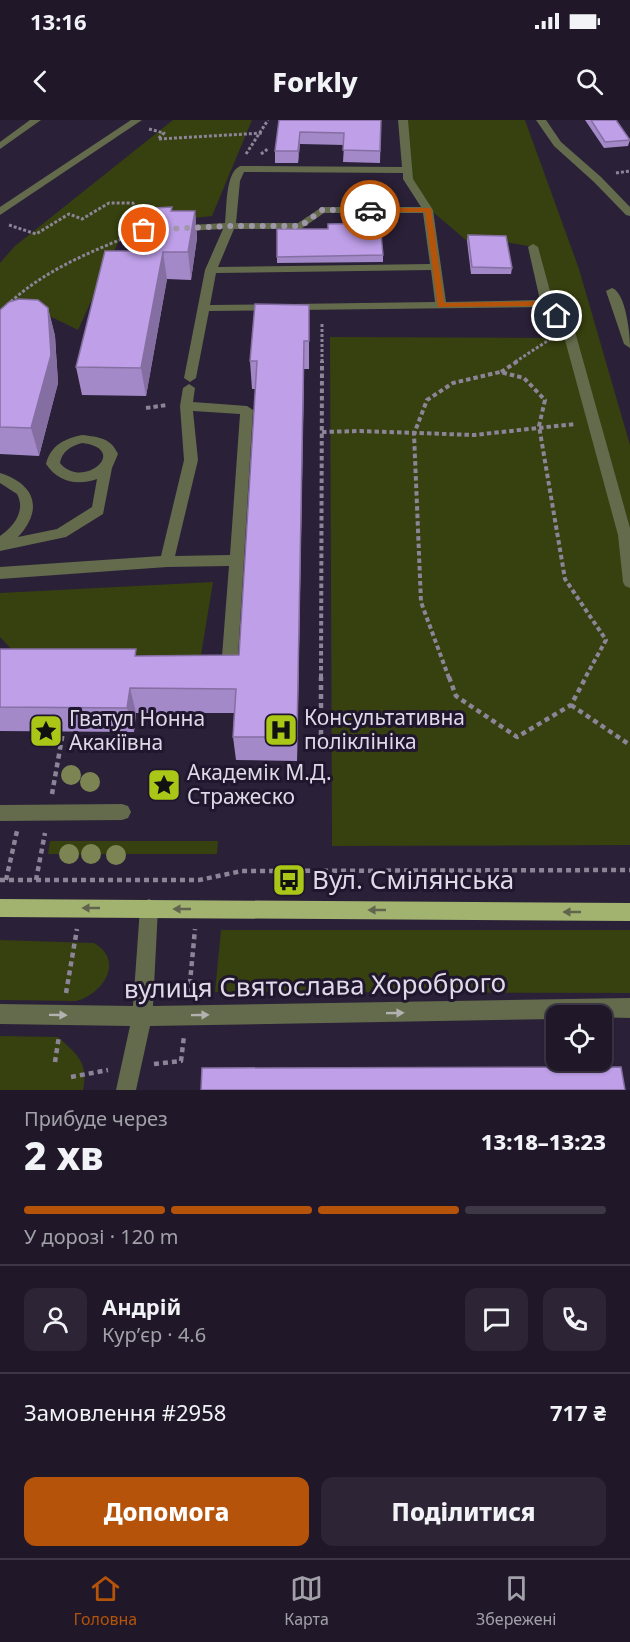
<!DOCTYPE html>
<html lang="uk">
<meta charset="utf-8">
<style>
body{margin:0;font-family:"Noto Sans",sans-serif;background:#2d2535;color:#f1f3f6;height:100vh;display:flex;flex-direction:column;font-size:22px;white-space:nowrap}
*{box-sizing:border-box;margin:0}
p{font-size:20px;color:#a2a0a8}
.icon{flex:none;width:33px;height:33px;fill:none;stroke:currentColor;stroke-width:2;stroke-linecap:round;stroke-linejoin:round}
.map{position:relative;height:970px;overflow:hidden}
.side{display:flex;flex-direction:column;background:#201829;flex:1}
.side>*{flex:none}
.buttons{position:absolute;left:546px;top:885px;display:grid;gap:12px}
.buttons a{display:grid;place-items:center;width:66px;height:66px;border-radius:12px;background:#201829;box-shadow:0 2px 4px #0004,0 0 0 2px #3d3746;font-size:30px}
.pin{position:absolute;display:grid;place-items:center;width:51px;height:51px;color:#fff;margin:-26px;border:3px solid #fff;border-radius:50%;box-shadow:0 2px 6px #0007}
.courier{position:absolute;display:grid;place-items:center;width:60px;height:60px;margin:-30px;border:4px solid #b45309;border-radius:50%;background:#fff;color:#222;box-shadow:0 2px 8px #0007}
.head em{font-style:normal;font-weight:800}
.head div{display:flex;flex-direction:column-reverse}
.head{display:flex;align-items:center;justify-content:space-between;height:102px;padding:0 24px}
h1{font-size:39px;font-weight:800;line-height:45px}
.bar{display:grid;grid-template-columns:repeat(4,1fr);gap:9px 6px;align-content:center;height:72px;padding:0 24px}
.bar i{height:8px;border-radius:4px;background:#3d3746}
.bar .selected{background:#b45309}
.bar p{grid-column:span 4}
.line{display:flex;align-items:center;gap:15px;padding:0 24px;border-top:2px solid #3d3746}
.line div{flex:1}
.round{display:grid;place-items:center;flex:none;width:63px;height:63px;border-radius:12px;background:#2d2535}
.action{display:flex;gap:12px;margin-top:auto;padding:12px 24px}
.action a{flex:1;height:69px;border-radius:12px;background:#b45309;color:#fff;font-size:24px;font-weight:800;line-height:69px;text-align:center}
.action a+a{background:#2d2535;color:#f1f3f6}
.status{display:flex;justify-content:space-between;align-items:center;height:42px;padding:0 30px;background:#201829;direction:ltr}
.status svg{height:16px;fill:currentColor}
header{display:flex;justify-content:space-between;align-items:center;height:78px;padding:0 24px;background:#201829;font-size:27px;font-weight:800}
.dock{display:flex;justify-content:space-around;align-items:center;height:84px;border-top:2px solid #3d3746;background:#201829;font-size:16px;color:#a2a0a8}
.dock a{display:grid;justify-items:center;gap:3px}
.dock .selected{color:#b45309}
.map>svg:first-child{display:block}
.green{fill:#37400f}
.lines{fill:none;stroke-linecap:round;stroke-linejoin:round}
.path-far2{stroke:#8c8497;stroke-width:3;stroke-dasharray:3 2;stroke-linecap:butt}
.path-far1{stroke:#8c8497;stroke-width:4;stroke-dasharray:4.5 3;stroke-linecap:butt}
.path{stroke:#8c8497;stroke-width:4.5;stroke-dasharray:5 4;stroke-linecap:butt}
.minor{fill:#636b4c;fill-rule:evenodd}
.major{fill:#a2b26f;fill-rule:evenodd}
.tree{fill:#7c8453}
.wall{fill:#a389c8}
.shaded-wall{fill:#856fa2}
.building{fill:#be9fe8;stroke:#856fa2;stroke-width:1.5}
.oneway{fill:#61644e}
.oneway2{fill:#b4b2b1}
.route{fill:#b45309}
.done{stroke:#a098aa;stroke-width:6;stroke-dasharray:0 10.8}
.labels{text-anchor:middle;stroke-width:6;stroke-linejoin:round;paint-order:stroke}
.poi-label{font-size:21px;fill:#dfd9e8;stroke:#20162d;text-anchor:start}
.near-poi-label{font-size:26px;fill:#dfd9e8;stroke:#20162d;text-anchor:start}
.near-street-label{font-size:26px;fill:#dfd9e8;stroke:#20162d}
</style>
<div class="status"><b>13:16</b><svg viewBox="0 0 49 12"><path d="M0 12V9h3v3zM5 12V6h3v6zM10 12V3h3v9zM15 12V0h3v12zM26 1h20v11H26zM47 4h2v5h-2z"/></svg></div>
<header><svg class="icon" aria-label="back" viewBox="0 0 24 24"><path d="M15 5l-7 7 7 7"/></svg>Forkly<svg class="icon" aria-label="search" viewBox="0 0 24 24"><circle cx="10" cy="10" r="6"/><path d="M15 15l6 6"/></svg></header>
<div class="map">
<svg width="630" height="970" viewBox="0 0 630 970">
<rect width="100%" height="100%" fill="#2a2037"/>
<!-- green -->
<g class="green">
<polygon points="173,0 252,0 212,96 126,105 78,210 29,186 0,213 0,143 15,126"/>
<polygon points="403,0 525,0 579,149 630,325 630,725 332,726 330,217 570,218 547,183 533,127 505,122 467,121 427,87 408,59"/>
<polygon points="213,462 201,535 17,535 0,517 0,473"/>
<polygon points="50,721 218,721 217,734 48,734"/>
<polygon points="221,810 630,810 630,873 215,872"/>
<path d="M0 820 94 823C125 841 103 874 76 881L0 880Z"/>
<path d="M0 916 58 917C77 934 89 943 83 970H0Z"/>
</g>
<g class="lines">
<!-- path-far2 -->
<g class="path-far2">
<polyline points="149,9 164,13 158,19 263,13"/>
<polyline points="246,34 268,0"/>
<polyline points="261,34 269,28"/>
<polyline points="616,53 630,51"/>
<polyline points="9,105 36,114 69,94 82,99 109,83 133,83 139,97"/>
<path d="M0 192C36 155 80 136 127 117"/>
<polyline points="322,242 322,202"/>
<polyline points="515,242 552,218"/>
</g>
<!-- path-far1 -->
<g class="path-far1">
<polyline points="501,252 518,241"/>
<polyline points="146,288 167,285"/>
<polyline points="322,312 360,311 474,315 575,304"/>
<polyline points="321,558 322,241"/>
<polyline points="449,558 421,482 414,314 427,280 453,263 500,252 524,258 545,280 539,306 565,459 606,520 585,558"/>
</g>
<!-- path -->
<g class="path">
<polyline points="449,557 456,576 517,617 571,585 586,557"/>
<polyline points="571,585 630,625"/>
<polyline points="321,624 321,557"/>
<polyline points="52,674 63,612"/>
<polyline points="0,760 199,760 242,751 630,750"/>
<polyline points="6,760 17,711"/>
<polyline points="36,760 45,713"/>
<polyline points="66,873 77,809"/>
<polyline points="189,873 195,809"/>
<polyline points="55,942 59,916"/>
<polyline points="154,944 181,941 184,916"/>
<polyline points="71,957 108,950"/>
</g>
<!-- minor -->
<g class="minor">
<polygon points="30,0 41,0 0,29 0,22"/>
<polygon points="131,0 142,0 0,95 0,87"/>
<path d="M398 0H408L413 59 433 90 446 182 540 180 528 127 533 124 538 127 553 182 574 208 630 408V468L625 466 623 462 618 415 562 209 544 187 209 191 196 258 190 262 184 258 205 150 223 109 149 113 144 146 138 149 132 146 140 108 225 103C227 88 225 53 240 46L402 47ZM244 52 403 53V59L421 87H322L298 103H236L240 61ZM324 93H423L430 144 218 147 234 109H301ZM431 150 435 182 210 185 216 153Z"/>
<polygon points="536,0 546,0 561,22 601,57 630,87 630,96 626,95 594,62 554,26"/>
<path d="M612 168C626 173 630 214 630 228L624 224 606 171Z"/>
<path d="M189 264 195 268 193 282 247 286 253 290 238 536 236 541 230 542 224 541 222 536 229 446 167 447 0 459V447L161 436 184 340 180 286 183 268ZM193 291 240 294 230 435 175 436 198 340Z"/>
<path d="M82 315C99 317 111 318 118 334L112 348 103 394 66 417 0 431V416C14 406 26 391 17 374L0 363V353C35 364 44 389 18 417L57 409 92 387 97 359C77 366 58 362 46 344 51 325 64 319 82 315ZM82 323C131 329 83 371 60 343 62 331 71 326 82 323Z"/>
<polygon points="122,684 128,686 131,692 128,698 122,700 0,701 0,685"/>
<polygon points="149,779 156,782 158,788 153,886 630,878 630,898 556,896 556,899 150,906 136,970 116,970 130,906 0,904 0,884 133,886 140,788 142,782"/>
</g>
<!-- major -->
<polygon class="major" points="0,779 630,783 630,801 0,797"/>
</g>
<!-- trees -->
<g class="tree">
<circle cx="71" cy="655" r="10"/>
<circle cx="90" cy="662" r="10"/>
<circle cx="69" cy="734" r="10"/>
<circle cx="91" cy="734" r="10"/>
<circle cx="116" cy="735" r="10"/>
</g>
<!-- wall -->
<g class="wall">
<polygon points="279,0 381,0 380,43 343,42 344,25 300,24 298,43 275,43 275,31"/>
<polygon points="585,0 616,0 630,20 628,26 604,28"/>
<polygon points="172,91 195,91 197,118 191,160 167,159 146,276 82,275 76,247 143,131"/>
<polygon points="277,109 328,109 383,135 383,142 277,143"/>
<polygon points="468,115 512,148 511,154 471,154 467,121"/>
<polygon points="309,185 309,249 304,249 297,641 236,640 233,617 234,593 136,593 134,612 0,611 0,529 137,536 239,535 256,269 252,269 250,241"/>
<polygon points="48,188 55,216 58,263 39,336 0,334 0,190"/>
</g>
<!-- shaded-wall -->
<g class="shaded-wall">
<polygon points="300,12 300,24 298,43 298,31"/>
<polygon points="195,91 197,118 191,160 188,132"/>
<polygon points="163,132 167,159 146,276 141,248"/>
<polygon points="48,188 55,216 58,263 39,336 31,308"/>
<polygon points="304,221 304,249 297,641 297,617"/>
<polygon points="130,568 136,593 134,612 127,588"/>
</g>
<!-- building -->
<g class="building">
<polygon points="279,0 381,0 380,31 343,30 344,13 300,12 298,31 275,31"/>
<polygon points="591,0 616,0 630,20 605,22"/>
<polygon points="172,87 171,91 195,91 188,132 163,132 141,248 76,247 105,131 143,131 153,88"/>
<polygon points="380,103 383,135 277,137 277,109 328,109 328,104"/>
<polygon points="468,115 506,116 512,148 472,147"/>
<polygon points="19,179 38,180 48,188 51,235 31,308 0,307 0,190 9,182"/>
<polygon points="255,184 309,185 309,221 304,221 297,617 233,617 236,569 130,568 127,588 0,587 0,529 136,529 135,536 239,535 257,241 250,241"/>
<polygon points="621,947 625,970 201,970 202,948"/>
</g>
<!-- one-way arrows -->
<defs><path id="oneway-solid" d="M-6-.8H1V-3.2L6.5 0L1 3.2V.8H-6Z" transform="scale(1.5)"/></defs>
<g class="oneway">
<use href="#oneway-solid" transform="translate(91 788) rotate(-180)"/>
<use href="#oneway-solid" transform="translate(182 789) rotate(-180)"/>
<use href="#oneway-solid" transform="translate(377 790) rotate(-180)"/>
<use href="#oneway-solid" transform="translate(572 792) rotate(-180)"/>
</g>
<g class="oneway2">
<use href="#oneway-solid" transform="translate(395 893) rotate(-1)"/>
<use href="#oneway-solid" transform="translate(58 895) rotate(1)"/>
<use href="#oneway-solid" transform="translate(200 895) rotate(-1)"/>
</g>
<!-- route -->
<polygon class="route" points="368,88 431,88 444,183 547,181 561,196 555,197 545,186 438,187 425,92 370,92"/>
<g class="lines">
<!-- done -->
<polyline class="done" points="144,110 230,106 301,106 322,90 370,90"/>
</g>
<!-- icons -->
<defs>
<symbol id="hospital-square" viewBox="-11 -11 22 22"><rect x="-9" y="-9" width="18" height="18" rx="4" fill="#aac717" stroke="#20162d"/><path d="M-5-5h3v3.5h4V-5h3V5h-3V1.5h-4V5h-3Z" fill="#111"/></symbol>
<symbol id="sight-square" viewBox="-11 -11 22 22"><rect x="-9" y="-9" width="18" height="18" rx="4" fill="#aac717" stroke="#20162d"/><path d="M0-6L1.8-2.2L6-1.7L2.9 1.2L3.7 5.4L0 3.3L-3.7 5.4L-2.9 1.2L-6-1.7L-1.8-2.2Z" fill="#111"/></symbol>
<symbol id="bus-square" viewBox="-11 -11 22 22"><rect x="-9" y="-9" width="18" height="18" rx="4" fill="#aac717" stroke="#20162d"/><path d="M-5-6H5V4H4V6H2V4H-2V6H-4V4H-5ZM-3.5-4V0h7V-4ZM-3.5 1.2v1.5H-2V1.2ZM2 1.2v1.5H3.5V1.2Z" fill="#111"/></symbol>
</defs>
<g fill-rule="evenodd">
<use href="#hospital-square" x="262" y="591" width="38" height="38"/>
<use href="#sight-square" x="27" y="592" width="38" height="38"/>
<use href="#sight-square" x="145" y="646" width="38" height="38"/>
<use href="#bus-square" x="270" y="741" width="38" height="38"/>
</g>
<g class="labels">
<!-- poi labels -->
<g class="poi-label">
<text x="304" y="605">Консультативна<tspan x="304" dy="24">поліклініка</tspan></text>
<text x="69" y="606">Гватул Нонна<tspan x="69" dy="24">Акакіївна</tspan></text>
<text x="187" y="660">Академік М.Д.<tspan x="187" dy="24">Стражеско</tspan></text>
</g>
<!-- near-poi labels -->
<g class="near-poi-label">
<text x="312" y="769">Вул. Смілянська</text>
</g>
<!-- near-street labels -->
<g class="near-street-label">
<text transform="translate(315 866) rotate(-1)" y="9">вулиця Святослава Хороброго</text>
</g>
</g>
</svg>
<div class="buttons">
<a><svg class="icon" aria-label="locate" viewBox="0 0 24 24"><circle cx="12" cy="12" r="6"/><path d="M12 2v4M12 18v4M2 12h4M18 12h4"/></svg></a>
</div>
<div class="pin" style="left:144px;top:110px;background:#ea580c"><svg class="icon" aria-label="bag" viewBox="0 0 24 24"><path d="M5 8h14l-1 12H6zM9 8a3 3 0 0 1 6 0"/></svg></div>
<div class="pin" style="left:557px;top:196px;background:#1f2937"><svg class="icon" aria-label="home" viewBox="0 0 24 24"><path d="M3 11l9-7 9 7M6 9v11h12V9"/></svg></div>
<div class="courier" style="left:370px;top:90px"><svg class="icon" aria-label="car" viewBox="0 0 24 24"><path d="M5 17H2v-5l4-1 3-4h7l3 4 3 1v5h-3M9 17h6M6 11h13"/><circle cx="7" cy="17" r="2"/><circle cx="17" cy="17" r="2"/></svg></div>
</div>
<section class="side">
<div class="head"><div><h1>2 хв</h1><p>Прибуде через</p></div><em>13:18–13:23</em></div>
<div class="bar"><i class="selected"></i><i class="selected"></i><i class="selected"></i><i></i><p>У дорозі · 120 m</p></div>
<div class="line" style="height:108px"><a class="round"><svg class="icon" aria-label="person" viewBox="0 0 24 24"><circle cx="12" cy="8" r="4"/><path d="M4 21q1-7 8-7t8 7"/></svg></a><div><b>Андрій</b><p>Кур’єр · 4.6</p></div><a class="round"><svg class="icon" aria-label="chat" viewBox="0 0 24 24"><path d="M4 5h16v11H9l-5 4z"/></svg></a><a class="round"><svg class="icon" aria-label="phone" viewBox="0 0 24 24"><path d="M5 4h4l2 5-3 2q2 4 5 5l2-3 5 2v4C11 20 4 13 5 4z"/></svg></a></div>
<div class="line" style="height:78px"><div>Замовлення #2958</div><b>717 ₴</b></div>
<div class="action"><a>Допомога</a><a>Поділитися</a></div>
</section>
<nav class="dock">
<a class="selected"><svg class="icon" aria-label="home" viewBox="0 0 24 24"><path d="M3 11l9-7 9 7M6 9v11h12V9"/></svg>Головна</a>
<a><svg class="icon" aria-label="map" viewBox="0 0 24 24"><path d="M3 6l6-2 6 2 6-2v14l-6 2-6-2-6 2zM9 4v14M15 6v14"/></svg>Карта</a>
<a><svg class="icon" aria-label="saved" viewBox="0 0 24 24"><path d="M7 4h10v16l-5-4-5 4z"/></svg>Збережені</a>
</nav>
